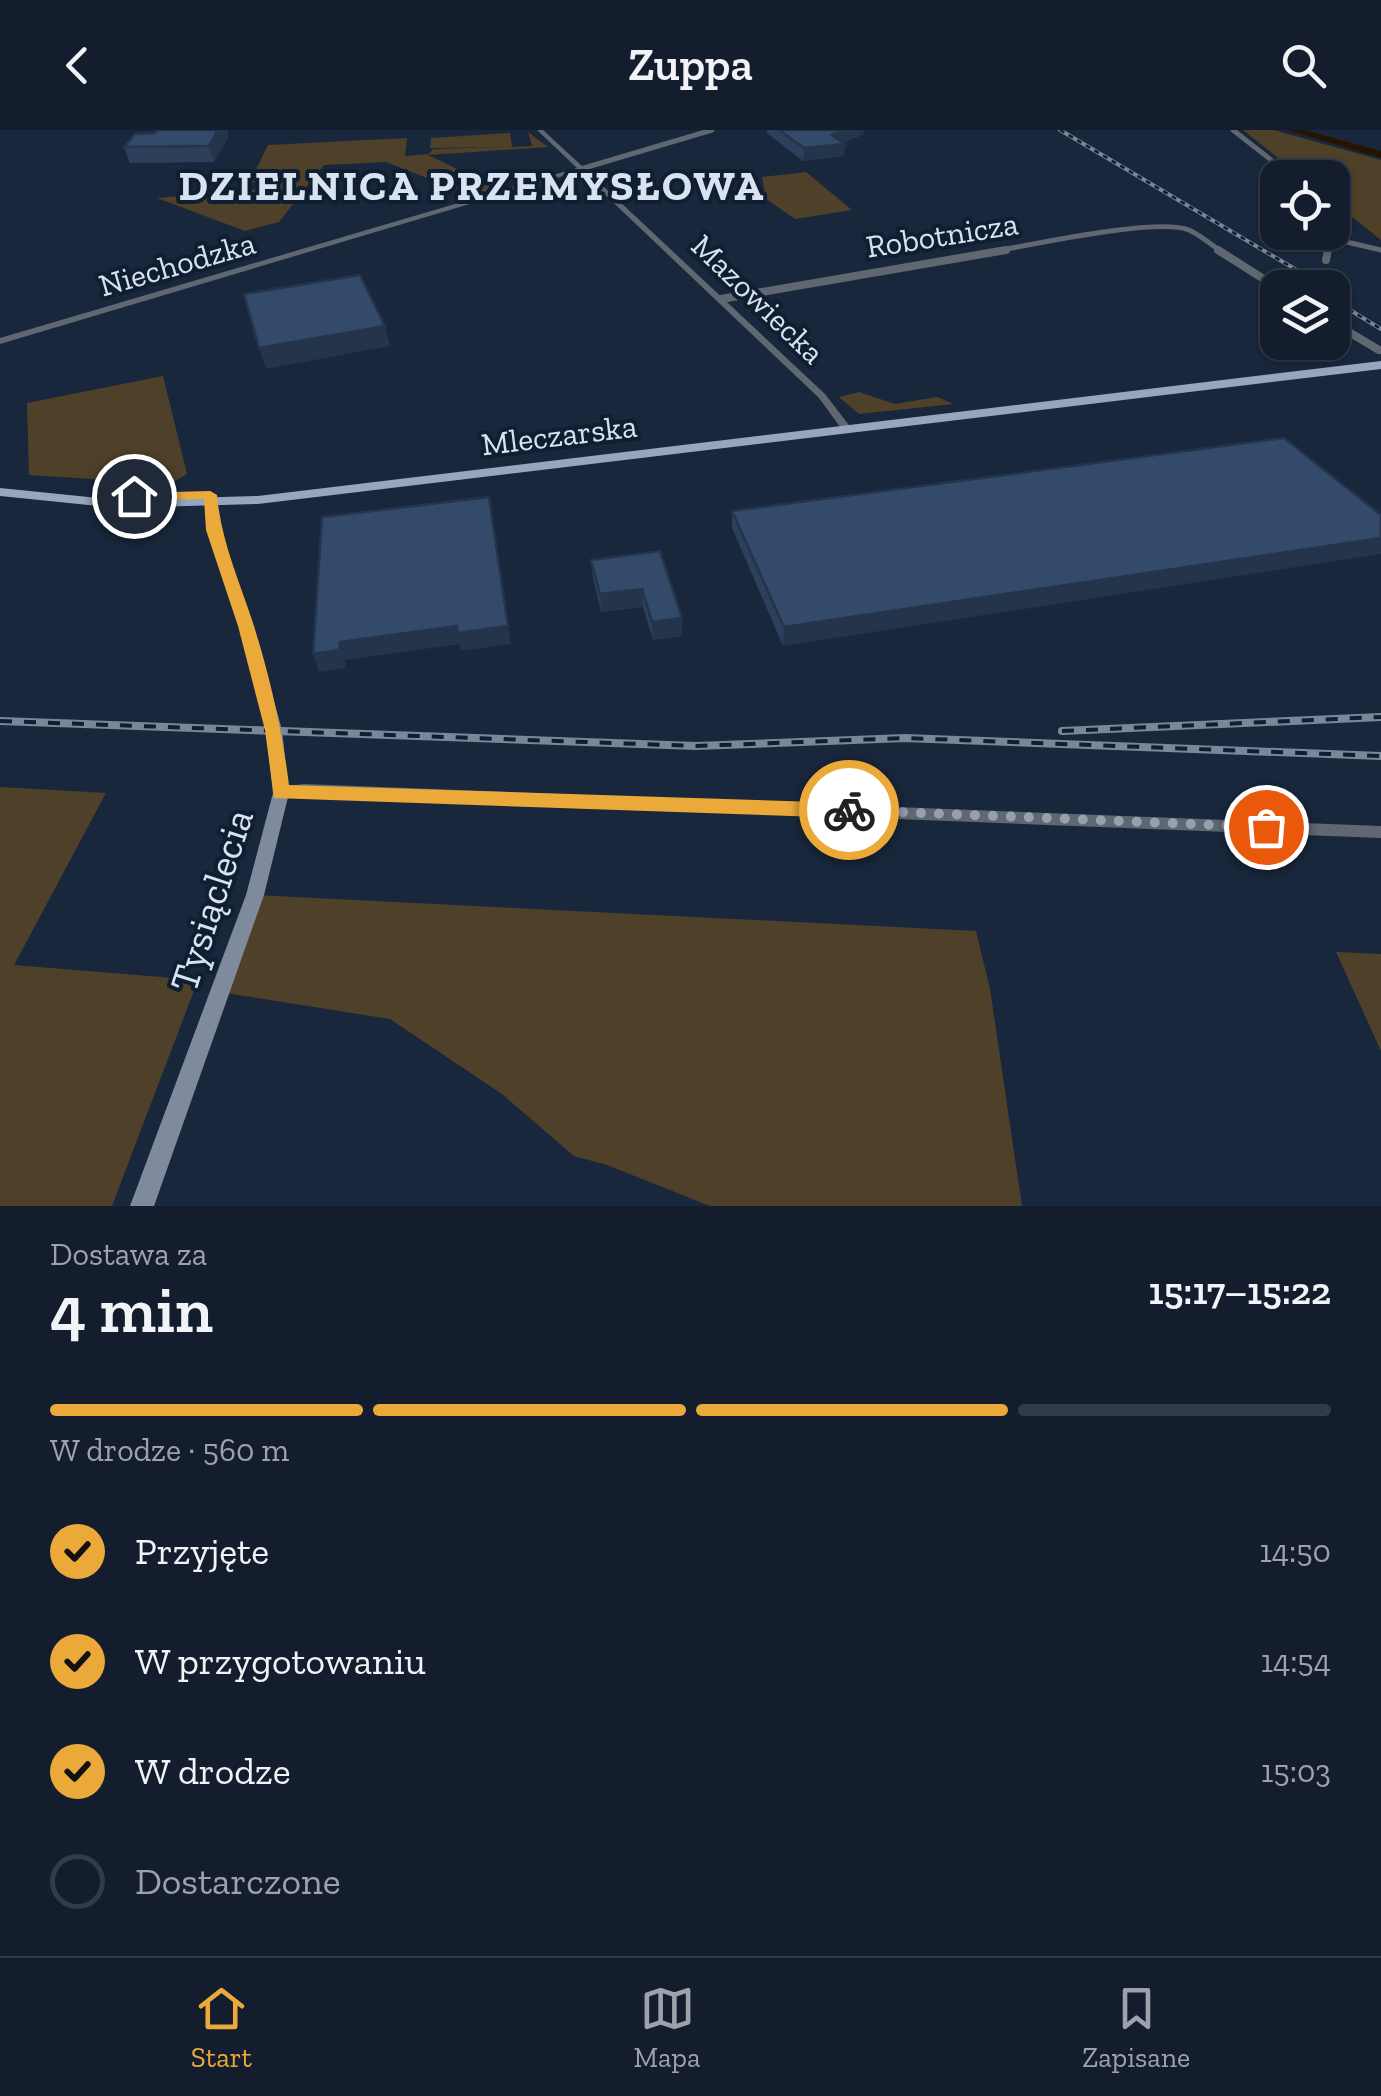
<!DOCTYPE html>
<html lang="pl">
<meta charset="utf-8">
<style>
body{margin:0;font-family:"Zilla Slab",serif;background:#1c2635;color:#f1f3f6;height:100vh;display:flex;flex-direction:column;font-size:38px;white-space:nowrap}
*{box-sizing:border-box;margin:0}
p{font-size:32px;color:#9da2aa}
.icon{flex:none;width:55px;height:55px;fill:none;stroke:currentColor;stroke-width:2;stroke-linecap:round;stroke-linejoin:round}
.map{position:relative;height:1076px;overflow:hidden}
.side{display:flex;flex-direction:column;background:#131d2d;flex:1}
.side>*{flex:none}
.fabs{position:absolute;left:1260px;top:30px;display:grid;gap:20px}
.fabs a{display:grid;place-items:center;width:90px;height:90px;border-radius:20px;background:#131d2d;box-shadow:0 2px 8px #0004,0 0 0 2px #323b49;font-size:50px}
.pin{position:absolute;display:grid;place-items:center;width:85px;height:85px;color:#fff;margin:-42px;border:5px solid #fff;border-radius:50%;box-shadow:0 2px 10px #0007}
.courier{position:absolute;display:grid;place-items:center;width:100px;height:100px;margin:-50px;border:8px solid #eba93a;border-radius:50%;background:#fff;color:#222;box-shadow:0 2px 12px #0007}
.summary em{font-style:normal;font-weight:600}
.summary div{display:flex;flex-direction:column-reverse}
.summary{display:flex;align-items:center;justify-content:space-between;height:170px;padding:0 50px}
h1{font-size:65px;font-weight:600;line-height:75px}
.bar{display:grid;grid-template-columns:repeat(4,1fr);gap:15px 10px;align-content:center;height:120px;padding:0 50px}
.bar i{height:12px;border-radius:8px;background:#323b49}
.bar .selected{background:#eba93a}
.bar p{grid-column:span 4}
ol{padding:0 50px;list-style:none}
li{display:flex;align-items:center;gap:30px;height:110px}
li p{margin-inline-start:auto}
li .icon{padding:10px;border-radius:50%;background:#eba93a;color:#111;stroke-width:4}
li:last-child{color:#9da2aa}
li i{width:55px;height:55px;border:5px solid #323b49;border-radius:50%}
header{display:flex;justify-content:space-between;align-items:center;height:130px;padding:0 50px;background:#131d2d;font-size:45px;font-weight:600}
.tab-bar{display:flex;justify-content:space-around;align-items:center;height:140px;border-top:2px solid #323b49;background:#131d2d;font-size:28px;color:#9da2aa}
.tab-bar a{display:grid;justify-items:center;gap:5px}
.tab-bar .selected{color:#eba93a}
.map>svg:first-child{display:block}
.green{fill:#4f402a}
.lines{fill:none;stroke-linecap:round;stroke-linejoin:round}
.river{fill:#251400;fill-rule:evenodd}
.minor-far2{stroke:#5f6771;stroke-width:5}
.minor-far1{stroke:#5f6771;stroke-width:8}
.minor{stroke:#5f6771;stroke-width:12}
.tertiary{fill:#5f6771;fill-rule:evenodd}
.secondary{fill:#7f8b9c;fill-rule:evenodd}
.primary{fill:#97a6bc;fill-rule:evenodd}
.rail-far1-casing{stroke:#7b8798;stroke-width:4}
.rail-casing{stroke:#7b8798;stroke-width:8}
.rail-far1{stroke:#101e31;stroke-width:2.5;stroke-dasharray:5;stroke-linecap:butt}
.rail{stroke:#101e31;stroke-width:4;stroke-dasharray:12;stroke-linecap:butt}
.wall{fill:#2c405c}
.shaded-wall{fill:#24344b}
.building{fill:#334a6b;stroke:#24344b;stroke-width:2.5}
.route{fill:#eba93a}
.done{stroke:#95a1b1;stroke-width:10;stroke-dasharray:0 18}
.labels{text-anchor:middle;stroke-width:8;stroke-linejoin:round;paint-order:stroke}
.far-street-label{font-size:32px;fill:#d8e2f0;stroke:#101e31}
.street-label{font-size:40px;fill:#d8e2f0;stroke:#101e31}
.far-district-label{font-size:42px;font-weight:bold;letter-spacing:2.5px;fill:#d8e2f0;stroke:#101e31}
</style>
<header><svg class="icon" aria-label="back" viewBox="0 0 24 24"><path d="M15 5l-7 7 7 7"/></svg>Zuppa<svg class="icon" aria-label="search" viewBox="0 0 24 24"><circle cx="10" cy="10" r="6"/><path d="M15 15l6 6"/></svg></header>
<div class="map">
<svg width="1381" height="1076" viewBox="0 0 1381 1076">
<rect width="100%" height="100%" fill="#19273c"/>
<!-- green -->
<g class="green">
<polygon points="1243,0 1274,0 1381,30 1381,110 1333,72 1332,48 1302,47"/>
<polygon points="528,2 548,17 428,25 499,59 473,66 386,32 324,35 279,92 245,101 157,68 254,60 259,53 250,52 268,15 407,8 405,26 429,24 433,19 508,17 430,18 431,8 510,3 512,17 532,16"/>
<polygon points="806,42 852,80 795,89 766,69 762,47"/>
<polygon points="163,246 187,344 170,354 29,345 27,273"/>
<polygon points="859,262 895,274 937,267 954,274 859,284 839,267"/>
<polygon points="0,657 106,663 14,835 198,850 112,1076 0,1076"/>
<polygon points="255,765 976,801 990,859 1022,1076 710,1076 607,1035 574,1026 502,964 390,889 220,862"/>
<polygon points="1336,822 1381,824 1381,921"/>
</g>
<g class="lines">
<!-- river -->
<polygon class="river" points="1287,0 1304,0 1381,21 1381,28"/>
<!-- minor-far2 -->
<g class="minor-far2">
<polyline points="1233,0 1294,48"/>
<polyline points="584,38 712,0"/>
<polyline points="1334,109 1381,120"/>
<path d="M991 122C1030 115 1158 87 1189 100 1200 105 1212 115 1222 122"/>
<polyline points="1326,122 1348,93 1332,78"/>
</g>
<!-- minor-far1 -->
<g class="minor-far1">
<polyline points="1218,120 1278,158"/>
<polyline points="1326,130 1328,120"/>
<polyline points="721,169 1006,120"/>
<polyline points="1332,192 1379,220"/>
</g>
<!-- minor -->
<polyline class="minor" points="281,663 305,660 1381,702"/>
<!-- tertiary -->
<polygon class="tertiary" points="537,0 543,0 582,36 586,37 586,40 825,264 852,299 851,301 843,301 819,268 580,41 0,214 0,208 577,38"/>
<!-- secondary -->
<polygon class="secondary" points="210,361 216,365 219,400 253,496 282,600 289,663 264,765 154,1076 130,1076 246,765 273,663 266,600 239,496 207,400 204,365"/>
<!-- primary -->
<polygon class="primary" points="1381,231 1381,239 258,374 118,378 0,366 0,358 118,370 258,366"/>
<defs>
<g id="rail-far1">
<polyline points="1060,0 1327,158"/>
<polyline points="1332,169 1381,199"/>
</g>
<g id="rail">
<polyline points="0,591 696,616 905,608 1381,626"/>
<polyline points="1062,601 1381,587"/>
</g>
</defs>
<!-- rail-far1 casing -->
<use href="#rail-far1" class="rail-far1-casing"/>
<!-- rail casing -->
<use href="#rail" class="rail-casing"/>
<!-- rail-far1 -->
<use href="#rail-far1" class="rail-far1"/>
<!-- rail -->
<use href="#rail" class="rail"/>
</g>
<!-- wall -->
<g class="wall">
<polygon points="767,0 864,0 863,5 843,12 844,26 803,31 767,3"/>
<polygon points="229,6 214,32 130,33 124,17"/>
<polygon points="732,381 1381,385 783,516 732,398"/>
<polygon points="660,421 682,488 682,506 653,510 643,477 601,482 593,448 591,430"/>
</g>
<!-- shaded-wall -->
<g class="shaded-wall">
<polygon points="218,0 227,0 229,6 214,32 209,16"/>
<polygon points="845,0 864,0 863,5 836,15 845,14 844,26 803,31 804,18"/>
<polygon points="385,196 390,216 266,239 259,218"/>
<polygon points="489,367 511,514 461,521 460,514 345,530 345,538 319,542 313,524 340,512 457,496"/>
<polygon points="1381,408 1381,424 783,516 784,497"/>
<polygon points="642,459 643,477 601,482 600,464"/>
<polygon points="682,488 682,506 653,510 652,492"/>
</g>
<!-- building -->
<g class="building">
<polygon points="157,0 218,0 209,16 124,17 135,4 155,3"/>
<polygon points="779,0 845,0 832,5 845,14 804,18"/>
<polygon points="360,145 385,196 259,218 244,164"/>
<polygon points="1284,308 1381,385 1381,408 784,497 732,381"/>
<polygon points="489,367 508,496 457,503 457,496 340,512 339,520 313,524 322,387"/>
<polygon points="660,421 682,488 652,492 642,459 600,464 591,430"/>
</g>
<!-- route -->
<path class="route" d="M210 361 217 365C221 411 239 450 253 493 270 546 282 600 289 655L849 673 858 680 849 688 274 668 265 600 238 496 206 400 204 369 134 370 128 366 134 363Z"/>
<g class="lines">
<!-- done -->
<polyline class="done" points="849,680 1266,697"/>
</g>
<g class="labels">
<!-- far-street labels -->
<g class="far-street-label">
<text transform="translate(942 105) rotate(-9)" y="11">Robotnicza</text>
<text transform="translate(177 134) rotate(-16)" y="11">Niechodzka</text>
<text transform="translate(758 169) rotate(44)" y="11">Mazowiecka</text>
<text transform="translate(559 305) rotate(-7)" y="11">Mleczarska</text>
</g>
<!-- street labels -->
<g class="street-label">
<text transform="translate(211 770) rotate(-72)" y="14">Tysiąclecia</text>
</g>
<!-- far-district labels -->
<g class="far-district-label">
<text x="472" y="70">DZIELNICA PRZEMYSŁOWA</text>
</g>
</g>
</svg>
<div class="fabs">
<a><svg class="icon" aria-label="locate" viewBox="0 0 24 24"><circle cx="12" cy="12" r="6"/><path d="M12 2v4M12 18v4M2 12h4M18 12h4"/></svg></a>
<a><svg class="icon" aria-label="layers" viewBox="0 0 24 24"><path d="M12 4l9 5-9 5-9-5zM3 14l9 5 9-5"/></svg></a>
</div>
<div class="pin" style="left:1266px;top:697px;background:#ea580c"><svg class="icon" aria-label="bag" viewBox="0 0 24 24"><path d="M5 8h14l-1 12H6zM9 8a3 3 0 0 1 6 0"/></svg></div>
<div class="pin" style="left:134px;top:366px;background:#1f2937"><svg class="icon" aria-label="home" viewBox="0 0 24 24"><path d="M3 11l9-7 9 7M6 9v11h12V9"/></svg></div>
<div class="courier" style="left:849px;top:680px"><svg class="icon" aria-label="bike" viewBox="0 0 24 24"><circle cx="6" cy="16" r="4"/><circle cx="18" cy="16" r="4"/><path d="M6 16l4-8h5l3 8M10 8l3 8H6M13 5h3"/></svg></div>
</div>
<section class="side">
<div class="summary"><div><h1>4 min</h1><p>Dostawa za</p></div><em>15:17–15:22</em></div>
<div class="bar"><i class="selected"></i><i class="selected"></i><i class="selected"></i><i></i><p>W drodze · 560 m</p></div>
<ol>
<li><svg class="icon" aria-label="check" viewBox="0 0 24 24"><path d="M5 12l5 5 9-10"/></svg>Przyjęte<p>14:50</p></li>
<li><svg class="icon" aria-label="check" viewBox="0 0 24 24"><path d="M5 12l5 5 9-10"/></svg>W przygotowaniu<p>14:54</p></li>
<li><svg class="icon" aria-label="check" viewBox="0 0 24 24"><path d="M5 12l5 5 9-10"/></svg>W drodze<p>15:03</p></li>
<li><i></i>Dostarczone</li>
</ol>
</section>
<nav class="tab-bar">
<a class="selected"><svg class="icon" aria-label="home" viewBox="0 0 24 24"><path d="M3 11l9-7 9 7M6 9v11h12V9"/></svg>Start</a>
<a><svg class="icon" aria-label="map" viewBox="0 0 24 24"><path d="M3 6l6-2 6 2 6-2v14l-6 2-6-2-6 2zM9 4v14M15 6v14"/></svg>Mapa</a>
<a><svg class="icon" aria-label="saved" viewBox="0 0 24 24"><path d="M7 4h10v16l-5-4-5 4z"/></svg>Zapisane</a>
</nav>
